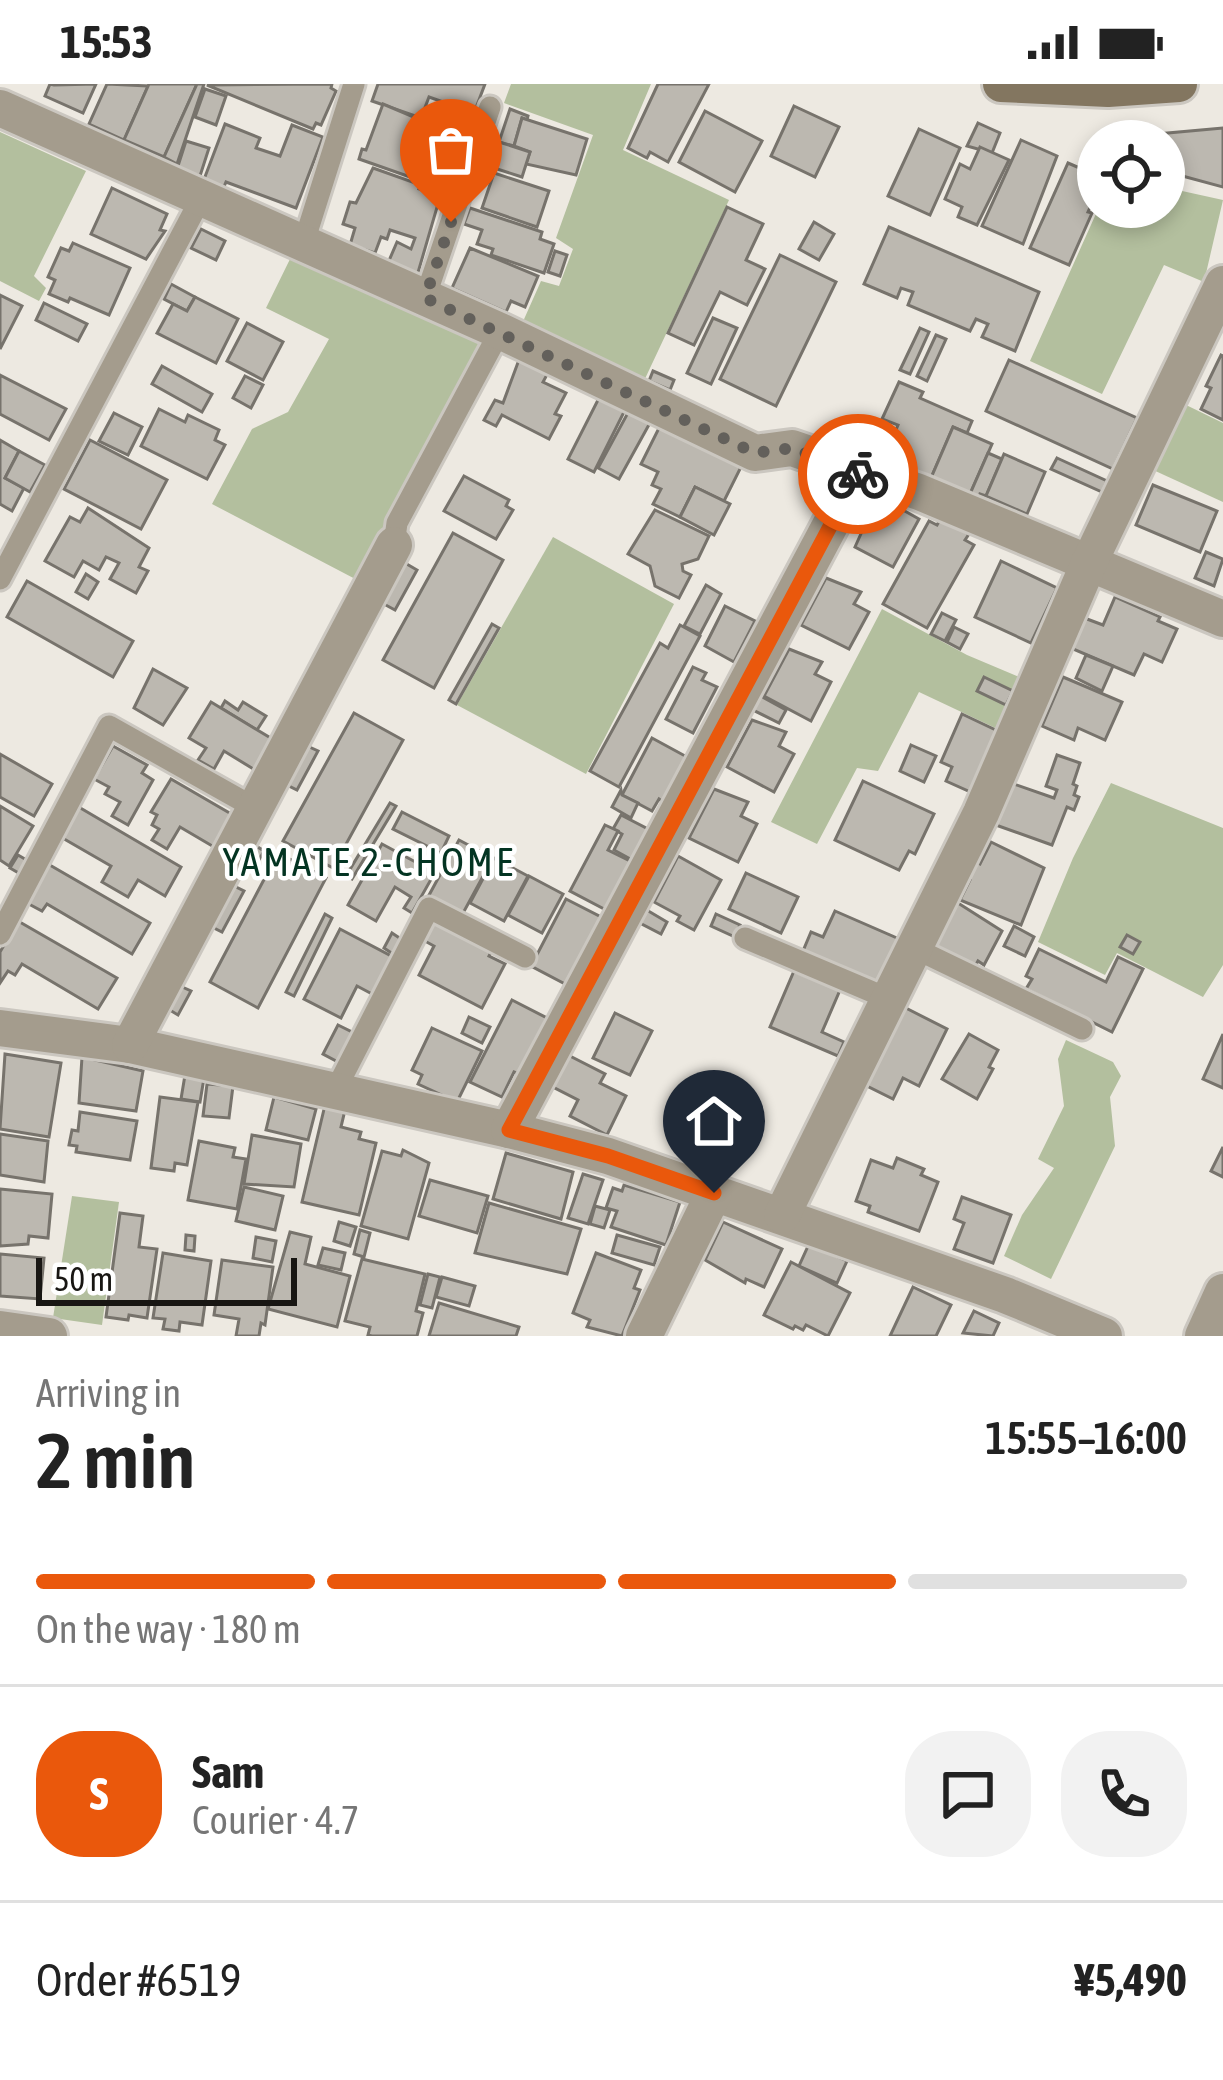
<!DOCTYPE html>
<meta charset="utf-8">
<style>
body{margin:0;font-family:"Asap Condensed",sans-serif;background:#f2f2f2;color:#222;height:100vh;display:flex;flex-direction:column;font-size:45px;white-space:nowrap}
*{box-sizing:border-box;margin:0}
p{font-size:39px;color:#767676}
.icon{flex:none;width:66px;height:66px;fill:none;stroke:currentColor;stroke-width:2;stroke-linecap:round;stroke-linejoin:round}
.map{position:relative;height:1252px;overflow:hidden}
.panel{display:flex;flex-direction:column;background:#fff;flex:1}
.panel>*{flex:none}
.buttons{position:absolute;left:1077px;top:36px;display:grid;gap:24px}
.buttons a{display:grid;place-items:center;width:108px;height:108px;border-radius:50%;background:#fff;box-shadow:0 6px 18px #0003;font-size:60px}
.scale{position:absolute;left:36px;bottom:30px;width:261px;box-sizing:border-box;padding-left:12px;border:6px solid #181613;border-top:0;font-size:33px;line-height:42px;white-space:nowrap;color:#181613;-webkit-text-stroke:9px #fff;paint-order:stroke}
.pin{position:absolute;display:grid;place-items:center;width:102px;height:102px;color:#fff;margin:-123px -51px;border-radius:50% 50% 50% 0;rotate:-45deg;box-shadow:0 0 12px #0007}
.pin .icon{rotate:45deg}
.courier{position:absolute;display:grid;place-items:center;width:120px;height:120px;margin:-60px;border:9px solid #ea580c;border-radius:50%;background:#fff;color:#222;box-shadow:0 3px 15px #0007}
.overview em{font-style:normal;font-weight:600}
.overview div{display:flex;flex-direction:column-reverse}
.overview{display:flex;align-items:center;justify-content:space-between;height:204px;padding:0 36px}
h1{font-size:78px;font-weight:600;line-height:90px}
.bar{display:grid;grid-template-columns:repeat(4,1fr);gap:18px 12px;align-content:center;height:144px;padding:0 36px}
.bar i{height:15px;border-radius:9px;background:#e0e0e0}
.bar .selected{background:#ea580c}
.bar p{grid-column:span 4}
.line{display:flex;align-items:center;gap:30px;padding:0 36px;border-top:3px solid #e0e0e0}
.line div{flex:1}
.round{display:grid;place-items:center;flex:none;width:126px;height:126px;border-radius:48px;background:#f2f2f2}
.status{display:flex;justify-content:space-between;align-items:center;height:84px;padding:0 60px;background:#fff;direction:ltr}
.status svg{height:33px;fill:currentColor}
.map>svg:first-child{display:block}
.green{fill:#b3bf9e}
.building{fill:#bcb8b0;stroke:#77736c;stroke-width:3}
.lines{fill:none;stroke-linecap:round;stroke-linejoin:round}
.lane-casing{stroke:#cbc7c0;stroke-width:27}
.street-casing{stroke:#cbc7c0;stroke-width:42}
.secondary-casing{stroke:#cbc7c0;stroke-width:42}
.lane{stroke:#a49c8d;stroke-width:21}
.street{stroke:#a49c8d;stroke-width:36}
.secondary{stroke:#837660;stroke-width:36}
.done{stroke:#63605b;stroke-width:12;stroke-dasharray:0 21.6}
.route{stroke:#ea580c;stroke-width:15}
.labels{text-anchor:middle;stroke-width:9;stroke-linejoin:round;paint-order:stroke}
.neighbourhood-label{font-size:39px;letter-spacing:3px;fill:#033422;stroke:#fff}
</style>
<div class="status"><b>15:53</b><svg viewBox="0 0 49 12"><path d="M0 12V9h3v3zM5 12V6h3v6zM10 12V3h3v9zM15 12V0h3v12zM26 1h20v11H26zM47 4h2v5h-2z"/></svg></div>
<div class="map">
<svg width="1223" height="1252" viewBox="0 0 1223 1252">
<rect width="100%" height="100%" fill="#ede9e1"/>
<!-- green -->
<g class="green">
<polygon points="511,0 651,0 623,66 729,116 643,299 521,242 541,197 559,202 573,165 556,154 593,51 504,19"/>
<polygon points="0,48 86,87 34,192 46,204 39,217 0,197"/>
<polygon points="1164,103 1223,116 1204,198 1164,181 1102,310 1030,277 1099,123 1164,123"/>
<polygon points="292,171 491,255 361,498 212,420 252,345 288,328 329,255 266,224"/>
<polygon points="1182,319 1223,339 1223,418 1151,385"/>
<polygon points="553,453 674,520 586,690 457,621"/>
<polygon points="882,525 967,571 1029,597 1006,649 919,608 878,687 857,684 817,760 771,738"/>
<polygon points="1111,699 1223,744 1223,881 1203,913 1117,869 1105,891 1038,858 1073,774"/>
<polygon points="1066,956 1113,978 1121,992 1110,1013 1115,1062 1051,1195 1004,1172 1022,1131 1054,1084 1038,1075 1064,1022 1058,975"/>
<polygon points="72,1112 119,1118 102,1241 53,1234"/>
</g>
<!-- building -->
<g class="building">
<polygon points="50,0 54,1 96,0 83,29 45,12"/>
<polygon points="107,0 148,2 124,56 89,40"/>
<polygon points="149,0 197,0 164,73 124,56"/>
<polygon points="197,0 204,0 177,80 164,73"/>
<polygon points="332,0 331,4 336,7 321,41 316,39 313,45 207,1"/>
<polygon points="378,0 485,0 474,29 429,13 421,34 372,17"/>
<polygon points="658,0 709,0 668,78 650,68 647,74 628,64"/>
<polygon points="205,5 226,12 216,41 195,33"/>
<polygon points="383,20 461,53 456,65 461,67 451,96 427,87 430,78 420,75 413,94 359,75 362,65 366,66"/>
<polygon points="794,22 839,43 815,93 771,72"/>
<polygon points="510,25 528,32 527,36 522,34 514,62 499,58"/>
<polygon points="705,27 762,57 735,108 679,78"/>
<polygon points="522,34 587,55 576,91 526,80 530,68 514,62"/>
<polygon points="978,39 1000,49 992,69 967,62"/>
<polygon points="225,40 260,54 256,64 280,72 292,41 323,53 296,124 226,98 223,105 203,98"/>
<polygon points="1223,44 1223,103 1164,87 1164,57 1154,57 1157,50"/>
<polygon points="919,45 960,64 930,131 888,112"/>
<polygon points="1021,56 1057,72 1023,160 982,142"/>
<polygon points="186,57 209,64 200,92 177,85"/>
<polygon points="499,58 530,68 522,93 491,83"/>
<polygon points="980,63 1009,76 977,141 958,133 962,123 945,115 960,80 970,85"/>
<polygon points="1068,79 1098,92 1098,106 1088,128 1092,129 1069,181 1030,164"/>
<polygon points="373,84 421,101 419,105 440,113 417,192 388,179 397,158 411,165 415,154 390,146 387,155 381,153 375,169 350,161 355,144 343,140 350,118 356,119"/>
<polygon points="494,89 549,107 537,143 482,124"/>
<polygon points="112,104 167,130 160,146 165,147 146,175 91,150"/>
<polygon points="727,123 763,140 746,176 765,185 747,221 720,208 694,261 668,249"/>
<polygon points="470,124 542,148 540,155 554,160 544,189 491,171 493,165 477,160 482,146 464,140"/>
<polygon points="814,138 834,150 819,176 799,165"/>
<polygon points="889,143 1039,208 1015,267 982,253 988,240 976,235 970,247 908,221 913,208 901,204 897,214 864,200"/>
<polygon points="201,145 225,157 216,176 191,164"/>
<polygon points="73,159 130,184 109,231 70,214 68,218 49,210 55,196 48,193 61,164 69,167"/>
<polygon points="470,164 538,192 525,223 511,217 506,228 452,204"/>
<polygon points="555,167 567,171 560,192 548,188"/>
<polygon points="780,171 836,198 776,322 720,295"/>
<polygon points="171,200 195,213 187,227 164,215"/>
<polygon points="0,211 22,222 0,265"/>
<polygon points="195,213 238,235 216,279 157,249 173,220 187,227"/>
<polygon points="44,219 87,240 78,257 36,236"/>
<polygon points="713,234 737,244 711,300 687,289"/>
<polygon points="247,239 283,258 263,296 227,277"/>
<polygon points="920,244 929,248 910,290 900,286"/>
<polygon points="936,251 946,255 927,297 917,292"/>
<polygon points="1221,271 1223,272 1223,336 1201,325 1211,304 1206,302"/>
<polygon points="520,273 549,287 543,298 566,309 555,330 561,332 549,355 502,331 496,342 484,336 495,316 503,319"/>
<polygon points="1009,276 1137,334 1113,385 986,327"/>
<polygon points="162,282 212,310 202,328 152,300"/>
<polygon points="653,287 674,296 670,306 649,297"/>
<polygon points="0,291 66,325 49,356 0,330"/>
<polygon points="245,292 263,301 251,324 233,314"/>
<polygon points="899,298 923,308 920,314 972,337 967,349 953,343 931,394 884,373 898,341 882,335"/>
<polygon points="600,312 626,324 594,388 568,375"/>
<polygon points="159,325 185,338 188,331 219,346 215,356 225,361 207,395 141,362"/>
<polygon points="630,325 651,337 619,395 598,384"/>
<polygon points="114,329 142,343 128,371 99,357"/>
<polygon points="660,342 741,383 724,417 695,403 680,433 653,420 661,405 652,401 658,388 641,380"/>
<polygon points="953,343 992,360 970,410 931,394"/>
<polygon points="0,356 19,367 5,394 24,404 12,427 0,420"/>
<polygon points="90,356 167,396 141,445 64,405"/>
<polygon points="19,367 45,381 30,408 5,394"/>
<polygon points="988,369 1002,375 986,412 980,410 979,414 970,410"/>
<polygon points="1004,370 1045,388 1027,430 986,412"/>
<polygon points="1057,374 1107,397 1102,408 1051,385"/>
<polygon points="464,392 509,416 506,422 513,426 496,455 444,427"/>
<polygon points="1153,401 1217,427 1200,468 1136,441"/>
<polygon points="695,403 730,420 714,451 680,433"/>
<polygon points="878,412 919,435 893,483 855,463"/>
<polygon points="88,424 149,464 139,483 148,487 136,509 110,495 119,479 106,473 99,486 83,477 74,493 45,477 70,433 80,438"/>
<polygon points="655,426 709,452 698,475 682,480 683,487 691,491 679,514 655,502 650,482 628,470"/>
<polygon points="941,434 969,450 965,456 974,461 927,544 883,520 929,437 937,441"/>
<polygon points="453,449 503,476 434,604 383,576"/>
<polygon points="1206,468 1223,475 1214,502 1195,494"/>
<polygon points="1001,477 1057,504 1031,559 975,533"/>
<polygon points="405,479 417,486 395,526 382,519"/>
<polygon points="86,490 98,498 88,515 76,508"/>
<polygon points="826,494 861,508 854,520 869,528 849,565 801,541"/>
<polygon points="27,497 133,557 113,593 7,533"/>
<polygon points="706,501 721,510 700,550 684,542"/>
<polygon points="1115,513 1160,533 1158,537 1177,545 1162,578 1144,570 1134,591 1066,562 1079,532 1103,541"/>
<polygon points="725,522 755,537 734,578 705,562"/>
<polygon points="942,529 956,536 945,557 931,550"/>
<polygon points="492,540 499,544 456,620 449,616"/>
<polygon points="680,541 700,552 619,703 590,687 660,559 668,564"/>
<polygon points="954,543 968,550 960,565 947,558"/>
<polygon points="789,565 822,578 815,590 831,598 811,637 764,612"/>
<polygon points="1086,571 1113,582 1102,607 1076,594"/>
<polygon points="693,583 706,589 702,596 717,603 693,649 666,635"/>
<polygon points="153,585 187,604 163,641 134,624"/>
<polygon points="984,593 1013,607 1006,621 977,607"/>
<polygon points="1063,593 1122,618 1105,656 1078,644 1074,656 1042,642"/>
<polygon points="759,611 786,626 779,639 751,625"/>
<polygon points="225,617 238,626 243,618 266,632 257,646 221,624"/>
<polygon points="211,618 274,656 255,686 224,667 214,685 198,676 206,664 189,654"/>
<polygon points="354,629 403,656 333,784 283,757"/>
<polygon points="962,630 1002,649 975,710 946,697 952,683 941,678"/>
<polygon points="752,636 786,648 779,662 794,670 774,708 727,683"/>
<polygon points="652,654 687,673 663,718 659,715 652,727 622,711"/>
<polygon points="305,661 318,667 297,706 285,700"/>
<polygon points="911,661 936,672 924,698 900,687"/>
<polygon points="113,662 147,681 142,689 153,696 128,741 112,732 120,718 105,710 109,703 94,695"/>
<polygon points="0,670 52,700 34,732 0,713"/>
<polygon points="1057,671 1080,679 1073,700 1077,702 1074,711 1079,713 1074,726 1067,723 1052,761 993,740 1008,698 1054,714 1057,706 1046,702"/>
<polygon points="171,695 233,731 214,763 180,743 167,765 152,756 159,745 152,741 157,731 151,728"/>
<polygon points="863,697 934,730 915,770 909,767 899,786 835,756"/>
<polygon points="714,705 748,718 741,732 757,740 738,778 689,754"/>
<polygon points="621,706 622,711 638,719 631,734 612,723"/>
<polygon points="390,719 396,722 352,795 346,792"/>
<polygon points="0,722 33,742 9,782 0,776"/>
<polygon points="77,722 181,783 165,812 138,796 128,813 102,798 111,782 59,752"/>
<polygon points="402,728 449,752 441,769 393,745"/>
<polygon points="621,731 648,745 634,777 614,766 622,750 613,745"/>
<polygon points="605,741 618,747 608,766 632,778 606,826 570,807"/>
<polygon points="459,756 493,774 462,831 428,813"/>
<polygon points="991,758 1044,784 1021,841 960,816 970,796 964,793 972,776 980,780"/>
<polygon points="253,760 264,767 255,783 244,777"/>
<polygon points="382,760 423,782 430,770 442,776 412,829 404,824 411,813 395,803 376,837 348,821"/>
<polygon points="278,769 326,794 258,924 210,898"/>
<polygon points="18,771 30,778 22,791 10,784"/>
<polygon points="678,772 721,796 694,846 677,837 680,832 654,818"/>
<polygon points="494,774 528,792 504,837 470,819"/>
<polygon points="48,780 150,839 132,870 47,820 42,827 25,818"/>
<polygon points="746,789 798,813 781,849 729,825"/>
<polygon points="529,792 563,810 542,849 508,831"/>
<polygon points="230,800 244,807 222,848 208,841"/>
<polygon points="566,815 603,834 567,901 531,882"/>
<polygon points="958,819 1002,847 984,881 978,877 974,884 930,860"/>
<polygon points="645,825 667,838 661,850 638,838"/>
<polygon points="835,827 906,858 884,902 803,867 811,848 823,853"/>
<polygon points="325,830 332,834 294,912 286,908"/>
<polygon points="716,830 740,841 735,853 711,842"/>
<polygon points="434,836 492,866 489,872 505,880 482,924 419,891 434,862 423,856"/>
<polygon points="18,837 117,894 98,925 22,880 15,891 8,887 0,899 0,868"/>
<polygon points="1014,842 1034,853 1025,872 1004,862"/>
<polygon points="340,845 393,873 374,911 357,902 341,934 304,915"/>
<polygon points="392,849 401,855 393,870 384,864"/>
<polygon points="1127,851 1140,858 1133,870 1120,863"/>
<polygon points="1039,865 1106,898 1118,873 1143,885 1112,948 1026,905 1032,895 1026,892"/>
<polygon points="794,887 840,906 822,948 844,958 838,972 770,943"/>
<polygon points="180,902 191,907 178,931 168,925"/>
<polygon points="512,916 547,934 519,990 514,988 502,1013 470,998"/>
<polygon points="898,920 947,945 919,1002 903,994 893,1015 859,998"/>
<polygon points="615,929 652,947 630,991 593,974"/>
<polygon points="469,933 490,943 482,959 462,949"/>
<polygon points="338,941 354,949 338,978 323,970"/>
<polygon points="432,944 482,967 457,1018 418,1000 422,991 412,986"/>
<polygon points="969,950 998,966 989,983 993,985 977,1015 942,995"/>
<polygon points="1223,950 1223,1004 1203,995"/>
<polygon points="5,970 61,979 49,1053 0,1045"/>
<polygon points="566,970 605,990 600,999 626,1012 607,1051 570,1032 578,1016 549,1001"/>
<polygon points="82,973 143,987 136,1027 79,1019"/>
<polygon points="185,991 204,994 200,1018 181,1015"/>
<polygon points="207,1000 233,1002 229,1034 203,1032"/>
<polygon points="160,1013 198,1018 187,1081 175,1079 174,1087 151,1084"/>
<polygon points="274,1013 316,1025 308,1056 266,1046"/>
<polygon points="325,1021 345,1026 341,1043 361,1048 359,1055 376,1059 359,1131 302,1118"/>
<polygon points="80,1028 137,1037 130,1076 76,1068 77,1062 69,1061 72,1046 78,1047"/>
<polygon points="0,1050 48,1057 44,1098 0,1091"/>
<polygon points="252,1051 301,1060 294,1103 244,1100"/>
<polygon points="199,1057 235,1064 233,1073 246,1075 237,1125 188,1116"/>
<polygon points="1223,1063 1223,1093 1211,1087"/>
<polygon points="403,1066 429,1079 408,1155 361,1142 382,1067 401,1072"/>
<polygon points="506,1069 573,1088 561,1135 493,1115"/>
<polygon points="897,1074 924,1085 921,1091 938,1098 919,1147 868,1128 870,1122 856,1117 871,1076 893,1084"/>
<polygon points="583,1090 603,1096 588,1140 568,1134"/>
<polygon points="430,1096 488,1112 477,1149 419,1132"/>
<polygon points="624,1101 680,1118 666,1161 611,1143 617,1127 606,1124 613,1104 622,1107"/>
<polygon points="244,1103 283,1112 275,1146 236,1137"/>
<polygon points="0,1105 52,1110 48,1154 29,1152 28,1160 0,1162"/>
<polygon points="962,1113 1011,1131 993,1179 954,1165 964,1139 954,1135"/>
<polygon points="489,1119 581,1145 567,1190 475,1169"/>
<polygon points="595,1122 610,1126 604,1144 590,1140"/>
<polygon points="120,1129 143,1132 139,1163 157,1165 147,1234 129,1231 128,1236 106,1233"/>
<polygon points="339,1138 356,1143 350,1162 334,1157"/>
<polygon points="723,1138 782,1165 764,1203 746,1195 745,1199 705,1176"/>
<polygon points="360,1146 370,1149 364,1173 354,1170"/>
<polygon points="290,1148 311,1153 305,1180 350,1192 337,1243 268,1225"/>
<polygon points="186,1151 195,1152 194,1167 185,1166"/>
<polygon points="617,1151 660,1163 654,1181 612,1169"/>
<polygon points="256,1153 276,1157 272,1178 253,1174"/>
<polygon points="809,1160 847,1177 837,1199 799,1182"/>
<polygon points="323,1164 345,1169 341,1186 318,1181"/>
<polygon points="163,1169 211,1177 202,1241 180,1238 179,1247 163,1245 165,1235 153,1234"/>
<polygon points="596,1169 641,1186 634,1204 640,1206 622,1252 587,1243 590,1236 573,1229"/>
<polygon points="0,1170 44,1174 40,1215 0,1212"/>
<polygon points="362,1175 425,1190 416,1227 423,1229 417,1252 372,1252 368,1251 370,1243 345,1237"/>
<polygon points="222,1176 273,1183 265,1241 261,1239 259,1252 236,1252 239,1235 214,1231"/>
<polygon points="791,1178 850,1209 828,1252 806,1241 803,1246 795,1242 793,1245 764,1231"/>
<polygon points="428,1190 440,1193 432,1224 420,1221"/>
<polygon points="442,1193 475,1202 469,1222 436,1213"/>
<polygon points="913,1203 951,1221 936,1252 890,1252"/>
<polygon points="439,1219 519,1243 516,1252 429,1252"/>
<polygon points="974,1227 999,1239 993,1252 963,1249"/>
</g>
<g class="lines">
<defs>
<g id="lane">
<polyline points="303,161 354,0"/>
<polyline points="425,214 490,23"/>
<polyline points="394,461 397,439 500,247"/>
<polyline points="0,495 200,116"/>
<polyline points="0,850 109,642 255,724"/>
<polyline points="745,854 889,915"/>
<polyline points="914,864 1082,945"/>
<polyline points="335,1007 429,824 525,873"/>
</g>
<g id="street">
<polyline points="0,24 500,247 755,369 792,364 919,408 1223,535"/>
<polyline points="0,944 130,961 509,1046 608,1072 1005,1211 1104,1252"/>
<polyline points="130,961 394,461"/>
<polyline points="509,1046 859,387"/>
<polyline points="782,1131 981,729 1089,479 1223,200"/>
<polyline points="0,1245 49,1252"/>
<polyline points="644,1252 714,1109"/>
<polyline points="1203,1252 1223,1208"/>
</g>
<polyline id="secondary" points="1001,0 1108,5 1179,0"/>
</defs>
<!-- lane casing -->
<use href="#lane" class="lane-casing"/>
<!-- street casing -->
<use href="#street" class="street-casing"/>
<!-- secondary casing -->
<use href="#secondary" class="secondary-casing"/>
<!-- lane -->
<use href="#lane" class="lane"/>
<!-- street -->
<use href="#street" class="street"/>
<!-- secondary -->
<use href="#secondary" class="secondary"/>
</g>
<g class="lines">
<!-- done -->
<polyline class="done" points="451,138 425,214 755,369 792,364 858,390"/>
<!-- route -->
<polyline class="route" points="714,1109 608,1072 509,1046 858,390"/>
</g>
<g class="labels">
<!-- neighbourhood labels -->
<g class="neighbourhood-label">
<text x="369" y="792">YAMATE 2-CHOME</text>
</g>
</g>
</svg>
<div class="buttons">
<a><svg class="icon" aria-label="locate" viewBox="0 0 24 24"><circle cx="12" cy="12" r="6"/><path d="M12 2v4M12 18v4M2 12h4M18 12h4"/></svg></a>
</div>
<div class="scale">50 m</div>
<div class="pin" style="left:451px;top:138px;background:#ea580c"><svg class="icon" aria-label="bag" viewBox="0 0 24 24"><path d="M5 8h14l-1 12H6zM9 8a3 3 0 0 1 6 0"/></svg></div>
<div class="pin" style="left:714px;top:1109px;background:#1f2937"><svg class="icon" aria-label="home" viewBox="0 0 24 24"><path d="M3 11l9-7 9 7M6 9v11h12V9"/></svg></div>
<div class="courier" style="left:858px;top:390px"><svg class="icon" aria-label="bike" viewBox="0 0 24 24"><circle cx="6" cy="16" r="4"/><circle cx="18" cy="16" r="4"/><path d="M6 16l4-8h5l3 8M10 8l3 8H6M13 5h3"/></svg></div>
</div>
<section class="panel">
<div class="overview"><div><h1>2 min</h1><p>Arriving in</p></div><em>15:55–16:00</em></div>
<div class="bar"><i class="selected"></i><i class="selected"></i><i class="selected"></i><i></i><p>On the way · 180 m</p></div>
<div class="line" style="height:216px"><b class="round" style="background:#ea580c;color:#fff">S</b><div><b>Sam</b><p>Courier · 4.7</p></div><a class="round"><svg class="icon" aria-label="chat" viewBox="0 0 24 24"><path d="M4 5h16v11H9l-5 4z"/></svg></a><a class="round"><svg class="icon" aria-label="phone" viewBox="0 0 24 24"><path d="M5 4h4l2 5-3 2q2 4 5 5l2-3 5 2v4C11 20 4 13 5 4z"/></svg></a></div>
<div class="line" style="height:156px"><div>Order #6519</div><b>¥5,490</b></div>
</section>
